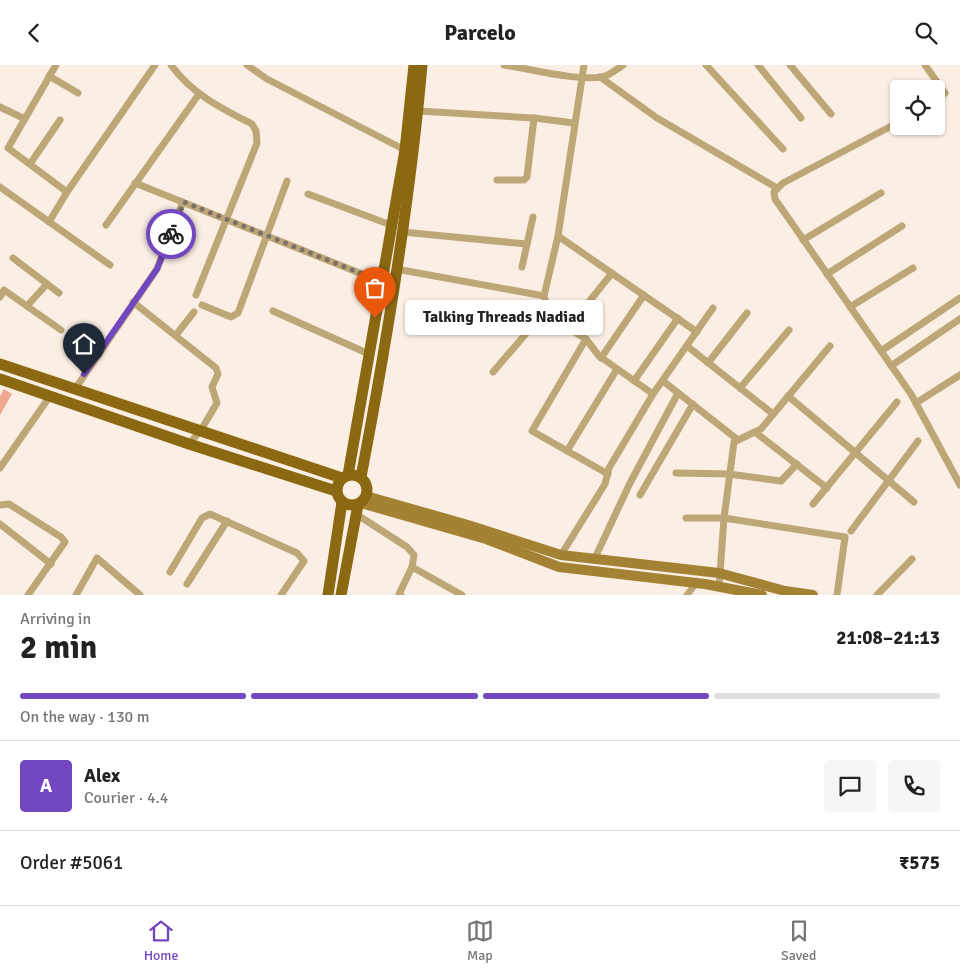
<!DOCTYPE html>
<meta charset="utf-8">
<style>
body{margin:0;font-family:Signika,sans-serif;background:#f6f6f6;color:#222;height:100vh;display:flex;flex-direction:column;font-size:19px;white-space:nowrap}
*{box-sizing:border-box;margin:0}
p{font-size:16px;color:#767676}
.icon{flex:none;width:28px;height:28px;fill:none;stroke:currentColor;stroke-width:2;stroke-linecap:round;stroke-linejoin:round}
.map{position:relative;height:530px;overflow:hidden}
.panel{display:flex;flex-direction:column;background:#fff;flex:1}
.panel>*{flex:none}
.tools{position:absolute;left:890px;top:15px;display:grid;gap:10px}
.tools a{display:grid;place-items:center;width:55px;height:55px;border-radius:5px;background:#fff;box-shadow:0 1px 4px #0004;font-size:25px}
.pin{position:absolute;display:grid;place-items:center;width:42px;height:42px;color:#fff;margin:-51px -21px;border-radius:50% 50% 50% 0;rotate:-45deg;box-shadow:0 0 5px #0007}
.pin .icon{rotate:45deg}
.courier{position:absolute;display:grid;place-items:center;width:50px;height:50px;margin:-25px;border:4px solid #7347bf;border-radius:50%;background:#fff;color:#222;box-shadow:0 1px 6px #0007}
.bubble{position:absolute;height:35px;border-radius:5px;background:#fff;box-shadow:0 1px 4px #0004;font-size:16px;font-weight:700;line-height:35px;text-align:center}
.head em{font-style:normal;font-weight:700}
.head div{display:flex;flex-direction:column-reverse}
.head{display:flex;align-items:center;justify-content:space-between;height:85px;padding:0 20px}
h1{font-size:32px;font-weight:700;line-height:38px}
.bar{display:grid;grid-template-columns:repeat(4,1fr);gap:8px 5px;align-content:center;height:60px;padding:0 20px}
.bar i{height:6px;border-radius:4px;background:#e0e0e0}
.bar .selected{background:#7347bf}
.bar p{grid-column:span 4}
.line{display:flex;align-items:center;gap:12px;padding:0 20px;border-top:1px solid #e0e0e0}
.line div{flex:1}
.round{display:grid;place-items:center;flex:none;width:52px;height:52px;border-radius:5px;background:#f6f6f6}
header{display:flex;justify-content:space-between;align-items:center;height:65px;padding:0 20px;background:#fff;font-size:22px;font-weight:700}
.dock{display:flex;justify-content:space-around;align-items:center;height:70px;border-top:1px solid #e0e0e0;background:#fff;font-size:14px;color:#767676}
.dock a{display:grid;justify-items:center;gap:2px}
.dock .selected{color:#7347bf}
.map>svg:first-child{display:block}
.building{fill:#f0a591}
.lines{fill:none;stroke-linecap:round;stroke-linejoin:round}
.street{stroke:#bea777;stroke-width:7}
.secondary{stroke:#a48233;stroke-width:10}
.primary{stroke:#8a6912;stroke-width:11}
.done{stroke:#7c7168;stroke-width:5;stroke-dasharray:0 9}
.route{stroke:#7347bf;stroke-width:6}
</style>
<header><svg class="icon" aria-label="back" viewBox="0 0 24 24"><path d="M15 5l-7 7 7 7"/></svg>Parcelo<svg class="icon" aria-label="search" viewBox="0 0 24 24"><circle cx="10" cy="10" r="6"/><path d="M15 15l6 6"/></svg></header>
<div class="map">
<svg width="960" height="530" viewBox="0 0 960 530">
<rect width="100%" height="100%" fill="#fbefe5"/>
<!-- building -->
<polygon class="building" points="4,324 12,329 0,350 0,331"/>
<g class="lines">
<!-- street -->
<g class="street">
<polyline points="56,0 8,83 67,127 155,0"/>
<path d="M171 0C192 29 221 43 252 59L256 66 257 78 196 230"/>
<polyline points="247,0 267,14 405,85"/>
<path d="M504 0C531 4 576 16 602 12 609 11 617 4 623 0"/>
<polyline points="706,0 783,84"/>
<polyline points="758,0 801,53"/>
<polyline points="790,0 831,49"/>
<polyline points="925,0 945,28 936,37"/>
<polyline points="49,11 78,28"/>
<polyline points="600,12 657,53 777,123"/>
<polyline points="0,42 25,54"/>
<polyline points="418,46 534,53 574,58"/>
<polyline points="899,57 783,118 774,127 775,134 911,329 960,420"/>
<polyline points="30,99 60,55"/>
<polyline points="497,115 524,115 527,112 534,53"/>
<polyline points="135,118 382,217"/>
<polyline points="0,122 110,200"/>
<polyline points="308,129 391,160"/>
<polyline points="49,157 67,127"/>
<polyline points="106,160 199,29"/>
<polyline points="402,167 527,179"/>
<polyline points="558,171 697,267"/>
<polyline points="803,175 881,128"/>
<polyline points="13,193 59,228"/>
<polyline points="522,202 533,152"/>
<polyline points="396,204 544,231 548,243 568,263 586,274 599,291 653,329"/>
<polyline points="827,209 902,161"/>
<polyline points="544,231 558,171 584,0"/>
<polyline points="0,232 4,225 61,265"/>
<polyline points="133,237 216,303 218,309 212,322 217,338 201,365 189,379"/>
<polyline points="202,240 231,252 238,248 287,116"/>
<polyline points="27,241 47,219"/>
<polyline points="850,242 913,203"/>
<polyline points="273,246 369,289"/>
<polyline points="568,263 612,208"/>
<polyline points="176,270 194,247"/>
<polyline points="586,274 532,366 608,409"/>
<polyline points="687,281 773,349"/>
<polyline points="881,286 960,233"/>
<polyline points="601,293 644,230"/>
<polyline points="708,298 747,248"/>
<polyline points="891,301 960,254"/>
<polyline points="493,307 548,243"/>
<polyline points="634,316 678,253"/>
<polyline points="663,316 738,375"/>
<polyline points="740,323 789,265"/>
<polyline points="75,324 157,204 183,137"/>
<polyline points="788,331 914,437"/>
<polyline points="916,338 960,310"/>
<polyline points="755,367 827,423"/>
<polyline points="567,386 617,304"/>
<polyline points="0,403 50,331"/>
<polyline points="676,408 729,409 781,416 797,399"/>
<polyline points="640,430 693,339"/>
<polyline points="813,439 897,337"/>
<polyline points="0,440 9,439 61,472 65,477 28,530"/>
<polyline points="356,449 407,482 414,490 412,502 399,529 401,530"/>
<polyline points="686,453 724,453 845,472 837,530"/>
<polyline points="0,459 51,499"/>
<polyline points="851,466 918,376"/>
<polyline points="561,490 605,419 609,403 653,329 713,243"/>
<polyline points="594,495 630,418 678,328"/>
<polyline points="412,502 462,530"/>
<polyline points="170,507 202,453 210,449 297,488 304,496 281,530"/>
<polyline points="187,519 227,456"/>
<polyline points="719,522 724,453 734,377 761,364 830,281"/>
<polyline points="76,530 97,493 140,530"/>
<polyline points="687,530 696,518"/>
<polyline points="877,530 912,494"/>
</g>
<!-- secondary -->
<g class="secondary">
<polyline points="366,431 468,460 561,490 719,508 785,526 813,530"/>
<polyline points="361,438 486,474 559,502 705,519 762,530"/>
</g>
<!-- primary -->
<g class="primary">
<polyline points="0,299 342,413"/>
<polyline points="0,314 189,379 336,426"/>
<circle cx="352" cy="425" r="15"/>
<polyline points="348,410 405,85 414,0"/>
<path d="M361 412C387 276 410 138 422 0"/>
<polyline points="328,530 342,437"/>
<polyline points="341,530 358,440"/>
</g>
</g>
<g class="lines">
<!-- done -->
<polyline class="done" points="171,169 184,137 382,217 375,253"/>
<!-- route -->
<polyline class="route" points="84,309 157,204 171,169"/>
</g>
</svg>
<div class="tools">
<a><svg class="icon" aria-label="locate" viewBox="0 0 24 24"><circle cx="12" cy="12" r="6"/><path d="M12 2v4M12 18v4M2 12h4M18 12h4"/></svg></a>
</div>
<div class="pin" style="left:375px;top:253px;background:#ea580c"><svg class="icon" aria-label="bag" viewBox="0 0 24 24"><path d="M5 8h14l-1 12H6zM9 8a3 3 0 0 1 6 0"/></svg></div>
<div class="pin" style="left:84px;top:309px;background:#1f2937"><svg class="icon" aria-label="home" viewBox="0 0 24 24"><path d="M3 11l9-7 9 7M6 9v11h12V9"/></svg></div>
<div class="courier" style="left:171px;top:169px"><svg class="icon" aria-label="bike" viewBox="0 0 24 24"><circle cx="6" cy="16" r="4"/><circle cx="18" cy="16" r="4"/><path d="M6 16l4-8h5l3 8M10 8l3 8H6M13 5h3"/></svg></div>
<div class="bubble" style="left:405px;top:235px;width:198px">Talking Threads Nadiad</div>
</div>
<section class="panel">
<div class="head"><div><h1>2 min</h1><p>Arriving in</p></div><em>21:08–21:13</em></div>
<div class="bar"><i class="selected"></i><i class="selected"></i><i class="selected"></i><i></i><p>On the way · 130 m</p></div>
<div class="line" style="height:90px"><b class="round" style="background:#7347bf;color:#fff">A</b><div><b>Alex</b><p>Courier · 4.4</p></div><a class="round"><svg class="icon" aria-label="chat" viewBox="0 0 24 24"><path d="M4 5h16v11H9l-5 4z"/></svg></a><a class="round"><svg class="icon" aria-label="phone" viewBox="0 0 24 24"><path d="M5 4h4l2 5-3 2q2 4 5 5l2-3 5 2v4C11 20 4 13 5 4z"/></svg></a></div>
<div class="line" style="height:65px"><div>Order #5061</div><b>₹575</b></div>
</section>
<nav class="dock">
<a class="selected"><svg class="icon" aria-label="home" viewBox="0 0 24 24"><path d="M3 11l9-7 9 7M6 9v11h12V9"/></svg>Home</a>
<a><svg class="icon" aria-label="map" viewBox="0 0 24 24"><path d="M3 6l6-2 6 2 6-2v14l-6 2-6-2-6 2zM9 4v14M15 6v14"/></svg>Map</a>
<a><svg class="icon" aria-label="saved" viewBox="0 0 24 24"><path d="M7 4h10v16l-5-4-5 4z"/></svg>Saved</a>
</nav>
